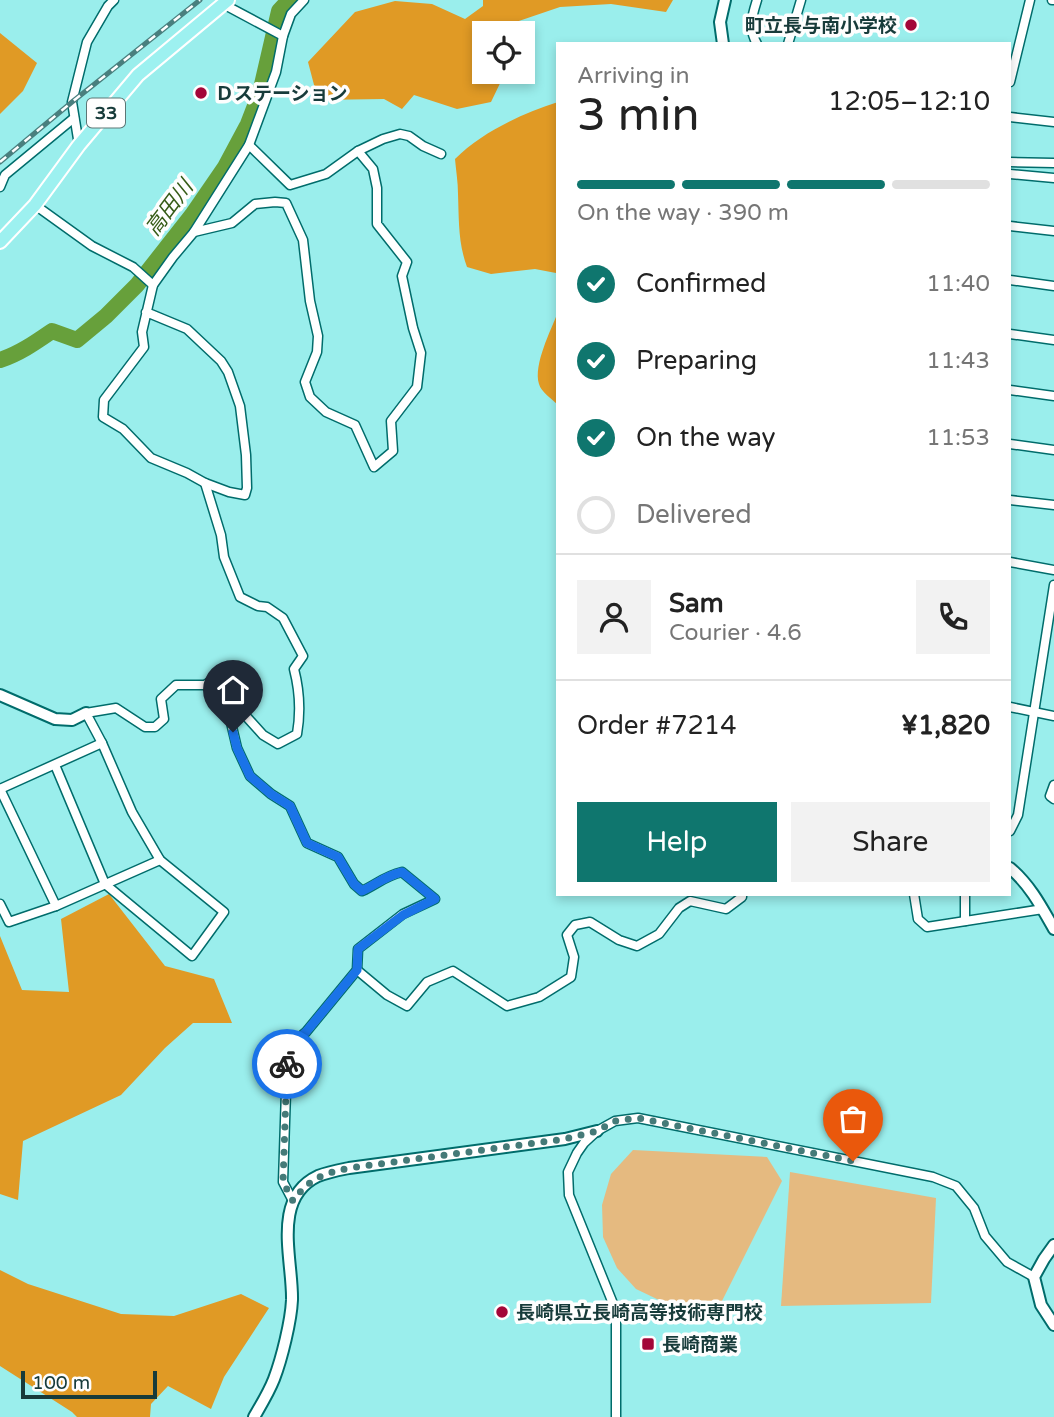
<!DOCTYPE html>
<meta charset="utf-8">
<style>
body{margin:0;font-family:"Varela Round","Noto Sans JP",sans-serif;background:#f2f2f2;color:#222;height:100vh;display:flex;flex-direction:column;font-size:26px;white-space:nowrap}
*{box-sizing:border-box;margin:0}
p{font-size:23px;color:#767676}
.icon{flex:none;width:38px;height:38px;fill:none;stroke:currentColor;stroke-width:2;stroke-linecap:round;stroke-linejoin:round}
.map{position:relative;flex:1;overflow:hidden}
.details{position:absolute;left:556px;top:42px;width:455px;height:854px;display:flex;flex-direction:column;background:#fff;border-radius:0px;box-shadow:0 4px 10px #0003}
.details>*{flex:none}
.tools{position:absolute;left:472px;top:21px;display:grid;gap:14px}
.tools a{display:grid;place-items:center;width:63px;height:63px;border-radius:0px;background:#fff;box-shadow:0 4px 10px #0003;font-size:35px}
.scale{position:absolute;left:21px;bottom:18px;width:136px;box-sizing:border-box;padding-left:7px;border:4px solid #173b3a;border-top:0;font-size:19px;line-height:24px;white-space:nowrap;color:#173b3a;-webkit-text-stroke:5px #fefefe;paint-order:stroke}
.pin{position:absolute;display:grid;place-items:center;width:60px;height:60px;color:#fff;margin:-72px -30px;border-radius:50% 50% 50% 0;rotate:-45deg;box-shadow:0 0 7px #0007}
.pin .icon{rotate:45deg}
.courier{position:absolute;display:grid;place-items:center;width:70px;height:70px;margin:-35px;border:5px solid #1a73e8;border-radius:50%;background:#fff;color:#222;box-shadow:0 2px 9px #0007}
.head em{font-style:normal;font-weight:600}
.head div{display:flex;flex-direction:column-reverse}
.head{display:flex;align-items:center;justify-content:space-between;height:119px;padding:0 21px}
h1{font-size:46px;font-weight:600;line-height:52px}
.bar{display:grid;grid-template-columns:repeat(4,1fr);gap:10px 7px;align-content:center;height:84px;padding:0 21px}
.bar i{height:9px;border-radius:5px;background:#e0e0e0}
.bar .on{background:#0f766e}
.bar p{grid-column:span 4}
.line{display:flex;align-items:center;gap:18px;padding:0 21px;border-top:2px solid #e0e0e0}
.line div{flex:1}
.round{display:grid;place-items:center;flex:none;width:74px;height:74px;border-radius:0px;background:#f2f2f2}
ol{padding:0 21px;list-style:none}
li{display:flex;align-items:center;gap:21px;height:77px}
li p{margin-inline-start:auto}
li .icon{padding:7px;border-radius:50%;background:#0f766e;color:#fff;stroke-width:4}
li:last-child{color:#767676}
li i{width:38px;height:38px;border:4px solid #e0e0e0;border-radius:50%}
.cta{display:flex;gap:14px;margin-top:auto;padding:14px 21px}
.cta a{flex:1;height:80px;border-radius:0px;background:#0f766e;color:#fff;font-size:28px;font-weight:600;line-height:80px;text-align:center}
.cta a+a{background:#f2f2f2;color:#222}
.map>svg:first-child{display:block}
.green{fill:#e5ba80}
.forest{fill:#e09a25}
.lines{fill:none;stroke-linecap:round;stroke-linejoin:round}
.river{stroke:#67a03b;stroke-width:16}
.street-casing{stroke:#006c6b;stroke-width:11}
.secondary-casing{stroke:#006c6b;stroke-width:14}
.primary-casing{stroke:#fff;stroke-width:16}
.street{stroke:#fff;stroke-width:8}
.secondary{stroke:#fff;stroke-width:10}
.primary{stroke:#9df1f0;stroke-width:12}
.rail-casing{stroke:#497f7e;stroke-width:5}
.rail{stroke:#fefefe;stroke-width:2.5;stroke-dasharray:8;stroke-linecap:butt}
.done{stroke:#457a78;stroke-width:7;stroke-dasharray:0 12.6}
.route{stroke:#1a73e8;stroke-width:9}
.poi-dot{fill:#a30638;stroke:#fefefe;stroke-width:2.5}
.labels{text-anchor:middle;stroke-width:7;stroke-linejoin:round;paint-order:stroke}
.shield{fill:#fefefe;stroke:#5c7675;stroke-width:2}
.shield-label{font-size:18px;font-weight:bold;fill:#173b3a}
.poi-label{font-size:19px;font-weight:bold;fill:#173b3a;stroke:#fefefe;text-anchor:start}
.water-label{font-size:21px;font-style:italic;fill:#365c17;stroke:#fefefe}
</style>
<div class="map">
<svg width="1054" height="1417" viewBox="0 0 1054 1417">
<rect width="100%" height="100%" fill="#9aeeec"/>
<!-- green -->
<g class="green">
<polygon points="633,1150 767,1157 782,1181 722,1301 702,1307 680,1306 659,1300 636,1289 617,1268 603,1237 602,1205 611,1174"/>
<polygon points="790,1172 936,1198 931,1303 781,1306"/>
</g>
<!-- forest -->
<g class="forest">
<polygon points="483,0 673,0 666,12 611,4 560,7 510,24 497,33 485,33 485,72 504,72 505,73 491,102 457,109 414,95 402,109 384,99 318,100 308,62 355,12 395,1 432,4 465,19 483,6"/>
<polygon points="0,33 37,63 23,91 0,114"/>
<path d="M558 102V285L556 273 535 269 491 274 467 267C458 243 459 219 458 194 458 182 456 171 455 159 482 132 521 114 558 102Z"/>
<path d="M558 312V405C552 399 541 392 539 384 533 365 551 330 558 312Z"/>
<polygon points="109,894 165,966 214,979 232,1023 193,1023 165,1048 121,1095 23,1141 18,1200 0,1194 0,936 22,990 69,992 61,919"/>
<polygon points="0,1270 28,1284 121,1314 174,1316 241,1294 269,1308 224,1377 211,1409 168,1386 151,1404 150,1417 77,1417 72,1412 0,1366"/>
</g>
<g class="lines">
<!-- river -->
<path class="river" d="M0 360C19 354 36 342 52 331L77 340 106 316 137 285 192 215 225 167 248 124 260 93 279 11 289 0"/>
<defs>
<g id="street">
<polyline points="1052,0 1054,0"/>
<polyline points="223,4 283,36"/>
<path d="M757 44C748 28 752 16 757 0"/>
<polyline points="788,44 801,0"/>
<polyline points="1010,82 1030,0"/>
<polyline points="1010,117 1054,122"/>
<polyline points="79,145 72,102 87,42 108,6 114,0"/>
<polyline points="249,145 290,185 326,174 358,151 383,139 400,134 409,136 423,146 441,154"/>
<polyline points="1010,162 1054,163"/>
<polyline points="1010,174 1054,178"/>
<polyline points="0,187 5,175 74,118"/>
<polyline points="35,205 92,246 133,267 153,285"/>
<polyline points="1010,226 1054,231"/>
<polyline points="194,232 249,145 276,72 283,36 291,14 304,0"/>
<polyline points="1010,280 1054,286"/>
<polyline points="146,312 187,329 221,361 228,372 240,406 246,455 247,488 245,495 229,492 205,483 187,473 151,458 123,429 103,417 104,400 144,347 142,332 153,285 173,257 194,232 232,223 255,204 275,202 286,203 303,240 310,301 318,336 317,352 305,382 310,397 326,412 355,425 374,467 393,451 391,421 417,387 421,353 413,328 402,276 407,262 377,224 377,188 373,169 358,151"/>
<polyline points="1010,334 1054,340"/>
<polyline points="1010,390 1054,396"/>
<polyline points="1010,444 1054,450"/>
<polyline points="1010,500 1054,505"/>
<polyline points="1010,562 1054,570"/>
<path d="M205 685 225 697 237 748 250 776 271 794 290 806 307 843 338 857 354 884 362 891C377 884 385 876 402 872L435 899 403 914 358 949 357 970 306 1032 294 1042 287 1061 283 1182 293 1201"/>
<polyline points="1010,707 1054,716"/>
<path d="M55 765 105 884 192 956 224 912 160 860 132 812 102 743 86 713 116 708 145 727H155L164 719 161 699 176 685H205L218 677 231 686 244 714 263 735 278 744 297 734C301 711 300 692 294 669L303 656 283 618 267 607 258 606 240 597 224 557 221 535 205 483"/>
<polyline points="1054,785 1050,796 1054,799"/>
<polyline points="0,789 56,906"/>
<polyline points="0,789 102,743"/>
<polyline points="1010,831 1018,815 1054,585"/>
<polyline points="914,894 918,919 927,927 1043,909"/>
<polyline points="965,894 965,921"/>
<polyline points="0,904 9,922 56,906 160,860"/>
<polyline points="357,970 387,995 407,1006 427,982 453,971 507,1006 539,997 571,977 574,957 567,935 575,925 590,922 619,940 637,946 659,934 679,908 690,901 726,909 742,897 742,894"/>
<polyline points="616,1417 616,1321 614,1306 569,1195 568,1172 577,1153 584,1143 597,1131 615,1121 638,1118 933,1177 956,1186 974,1208 985,1236 1007,1262 1034,1277"/>
</g>
<g id="secondary">
<polyline points="723,44 720,22 725,0"/>
<polyline points="0,695 55,719 72,720 86,713"/>
<path d="M1010 868C1030 885 1041 906 1054 929"/>
<polyline points="1054,1245 1044,1259 1034,1277 1041,1305 1054,1325"/>
<path d="M254 1417C261 1405 269 1392 274 1379 282 1358 291 1321 292 1300 293 1260 271 1198 318 1176 328 1172 339 1170 349 1168L565 1139 597 1131"/>
</g>
<polyline id="primary" points="0,242 35,205 79,145 138,75 228,0"/>
</defs>
<!-- street casing -->
<use href="#street" class="street-casing"/>
<!-- secondary casing -->
<use href="#secondary" class="secondary-casing"/>
<!-- primary casing -->
<use href="#primary" class="primary-casing"/>
<!-- street -->
<use href="#street" class="street"/>
<!-- secondary -->
<use href="#secondary" class="secondary"/>
<!-- primary -->
<use href="#primary" class="primary"/>
<defs>
<polyline id="rail" points="0,162 72,102 200,0"/>
</defs>
<!-- rail casing -->
<use href="#rail" class="rail-casing"/>
<!-- rail -->
<use href="#rail" class="rail"/>
</g>
<g class="lines">
<!-- done -->
<path class="done" d="M287 1064 283 1182 293 1201C310 1178 322 1174 349 1168L565 1139 597 1131 615 1121 638 1118 853 1161"/>
<!-- route -->
<path class="route" d="M233 732 237 748 250 776 271 794 290 806 307 843 338 857 354 884 362 891C377 884 385 876 402 872L435 899 403 915 358 949 357 970 306 1032 294 1042 287 1064"/>
</g>
<!-- markers -->
<g class="poi-dot">
<circle cx="911" cy="25" r="7"/>
<circle cx="201" cy="93" r="7"/>
<circle cx="502" cy="1312" r="7"/>
<rect x="641" y="1337" width="14" height="14" rx="3.5"/>
</g>
<g class="labels">
<!-- shield labels -->
<rect class="shield" x="87" y="98.5" width="38" height="29" rx="5"/>
<g class="shield-label">
<text x="106" y="119">33</text>
</g>
<!-- poi labels -->
<g class="poi-label">
<text x="897" y="32" text-anchor="end">町立長与南小学校</text>
<text x="215" y="100">Ｄステーション</text>
<text x="516" y="1319">長崎県立長崎高等技術専門校</text>
<text x="662" y="1351">長崎商業</text>
</g>
<!-- water labels -->
<g class="water-label">
<text transform="translate(169 208) rotate(-53)" y="7">高田川</text>
</g>
</g>
</svg>
<div class="tools">
<a><svg class="icon" aria-label="locate" viewBox="0 0 24 24"><circle cx="12" cy="12" r="6"/><path d="M12 2v4M12 18v4M2 12h4M18 12h4"/></svg></a>
</div>
<div class="scale">100 m</div>
<div class="pin" style="left:853px;top:1161px;background:#ea580c"><svg class="icon" aria-label="bag" viewBox="0 0 24 24"><path d="M5 8h14l-1 12H6zM9 8a3 3 0 0 1 6 0"/></svg></div>
<div class="pin" style="left:233px;top:732px;background:#1f2937"><svg class="icon" aria-label="home" viewBox="0 0 24 24"><path d="M3 11l9-7 9 7M6 9v11h12V9"/></svg></div>
<div class="courier" style="left:287px;top:1064px"><svg class="icon" aria-label="bike" viewBox="0 0 24 24"><circle cx="6" cy="16" r="4"/><circle cx="18" cy="16" r="4"/><path d="M6 16l4-8h5l3 8M10 8l3 8H6M13 5h3"/></svg></div>
<section class="details">
<div class="head"><div><h1>3 min</h1><p>Arriving in</p></div><em>12:05–12:10</em></div>
<div class="bar"><i class="on"></i><i class="on"></i><i class="on"></i><i></i><p>On the way · 390 m</p></div>
<ol>
<li><svg class="icon" aria-label="check" viewBox="0 0 24 24"><path d="M5 12l5 5 9-10"/></svg>Confirmed<p>11:40</p></li>
<li><svg class="icon" aria-label="check" viewBox="0 0 24 24"><path d="M5 12l5 5 9-10"/></svg>Preparing<p>11:43</p></li>
<li><svg class="icon" aria-label="check" viewBox="0 0 24 24"><path d="M5 12l5 5 9-10"/></svg>On the way<p>11:53</p></li>
<li><i></i>Delivered</li>
</ol>
<div class="line" style="height:126px"><a class="round"><svg class="icon" aria-label="person" viewBox="0 0 24 24"><circle cx="12" cy="8" r="4"/><path d="M4 21q1-7 8-7t8 7"/></svg></a><div><b>Sam</b><p>Courier · 4.6</p></div><a class="round"><svg class="icon" aria-label="phone" viewBox="0 0 24 24"><path d="M5 4h4l2 5-3 2q2 4 5 5l2-3 5 2v4C11 20 4 13 5 4z"/></svg></a></div>
<div class="line" style="height:91px"><div>Order #7214</div><b>¥1,820</b></div>
<div class="cta"><a>Help</a><a>Share</a></div>
</section>
</div>
